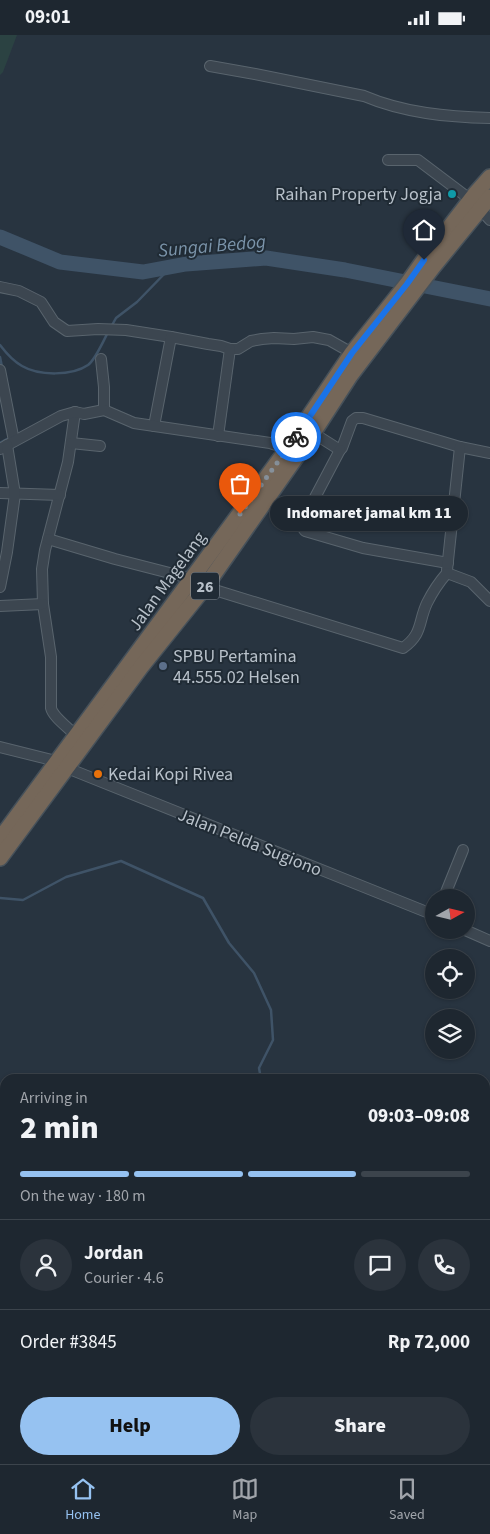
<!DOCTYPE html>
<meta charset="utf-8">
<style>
body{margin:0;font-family:"Source Sans 3",sans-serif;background:#2b333c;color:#f1f3f6;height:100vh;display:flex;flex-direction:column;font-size:19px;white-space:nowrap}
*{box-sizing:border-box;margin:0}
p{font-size:16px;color:#a1a5ab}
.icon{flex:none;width:28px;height:28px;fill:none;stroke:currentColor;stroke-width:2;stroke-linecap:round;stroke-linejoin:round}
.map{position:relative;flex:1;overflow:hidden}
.sheet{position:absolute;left:0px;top:1039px;width:490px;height:391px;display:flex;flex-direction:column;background:#1e2730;border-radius:15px 15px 0 0;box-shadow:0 1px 4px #0004,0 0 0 1px #3c444c}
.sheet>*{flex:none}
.needle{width:32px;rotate:82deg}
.buttons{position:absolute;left:425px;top:854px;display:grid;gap:10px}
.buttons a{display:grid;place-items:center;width:50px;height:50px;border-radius:50%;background:#1e2730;box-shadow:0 1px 4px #0004,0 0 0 1px #3c444c;font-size:25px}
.pin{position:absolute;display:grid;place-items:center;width:42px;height:42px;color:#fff;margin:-51px -21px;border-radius:50% 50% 50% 0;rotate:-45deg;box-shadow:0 0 5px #0007}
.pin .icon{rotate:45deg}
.courier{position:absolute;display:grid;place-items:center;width:50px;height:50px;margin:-25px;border:4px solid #1a73e8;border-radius:50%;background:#fff;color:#222;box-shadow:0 1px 6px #0007}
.bubble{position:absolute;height:35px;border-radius:18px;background:#1e2730;box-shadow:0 1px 4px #0004,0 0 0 1px #3c444c;font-size:16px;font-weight:800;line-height:35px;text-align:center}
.summary em{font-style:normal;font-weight:800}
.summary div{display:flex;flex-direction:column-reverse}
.summary{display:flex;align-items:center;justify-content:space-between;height:85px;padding:0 20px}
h1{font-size:32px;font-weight:800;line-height:38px}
.bar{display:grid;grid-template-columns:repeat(4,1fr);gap:8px 5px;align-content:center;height:60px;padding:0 20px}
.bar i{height:6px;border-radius:4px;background:#3c444c}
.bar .active{background:#96c2f1}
.bar p{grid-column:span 4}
.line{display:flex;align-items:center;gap:12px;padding:0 20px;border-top:1px solid #3c444c}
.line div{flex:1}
.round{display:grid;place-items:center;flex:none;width:52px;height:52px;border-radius:26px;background:#2b333c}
.cta{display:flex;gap:10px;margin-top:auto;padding:10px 20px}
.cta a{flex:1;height:58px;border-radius:30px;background:#96c2f1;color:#111;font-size:20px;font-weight:800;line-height:58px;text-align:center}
.cta a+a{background:#2b333c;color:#f1f3f6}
.status{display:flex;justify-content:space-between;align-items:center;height:35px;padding:0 25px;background:#1e2730;direction:ltr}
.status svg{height:14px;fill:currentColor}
.tabs{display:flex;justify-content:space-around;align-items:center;height:70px;border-top:1px solid #3c444c;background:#1e2730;font-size:14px;color:#a1a5ab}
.tabs a{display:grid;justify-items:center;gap:2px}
.tabs .active{color:#96c2f1}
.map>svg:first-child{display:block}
.green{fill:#2b4242}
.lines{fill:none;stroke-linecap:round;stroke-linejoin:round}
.stream{stroke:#3f5367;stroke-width:2.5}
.river{stroke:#3f5367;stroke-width:15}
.minor-casing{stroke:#59646d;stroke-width:12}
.major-casing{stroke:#454f59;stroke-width:15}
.highway-casing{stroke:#46515a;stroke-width:18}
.minor{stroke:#3c4650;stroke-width:10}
.major{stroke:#5a656f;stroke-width:12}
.highway{stroke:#756759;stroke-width:15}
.done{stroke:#86909a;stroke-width:5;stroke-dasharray:0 9}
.route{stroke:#1a73e8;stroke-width:6}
.culture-dot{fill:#0f9aa8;stroke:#202b35;stroke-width:2}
.service-dot{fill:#5c6f8a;stroke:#202b35;stroke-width:2}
.food-dot{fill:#e8710a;stroke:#202b35;stroke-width:2}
.labels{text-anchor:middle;stroke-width:4;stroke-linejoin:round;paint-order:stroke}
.shield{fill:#202b35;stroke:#8a949d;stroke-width:1}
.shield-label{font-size:16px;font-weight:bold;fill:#b8c1ca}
.poi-label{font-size:18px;fill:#b8c1ca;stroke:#202b35;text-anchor:start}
.street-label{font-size:18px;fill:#b8c1ca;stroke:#202b35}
.water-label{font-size:19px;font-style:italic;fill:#7b94aa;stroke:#202b35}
</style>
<div class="status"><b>09:01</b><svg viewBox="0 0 49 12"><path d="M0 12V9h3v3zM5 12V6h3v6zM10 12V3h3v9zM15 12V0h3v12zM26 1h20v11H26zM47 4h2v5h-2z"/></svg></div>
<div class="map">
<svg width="490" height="1429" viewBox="0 0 490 1429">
<rect width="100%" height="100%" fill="#283440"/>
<!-- green -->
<polygon class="green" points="0,0 17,0 3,37 0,40"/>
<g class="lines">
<!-- stream -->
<g class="stream">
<polyline points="111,292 116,283 137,267 171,232"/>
<path d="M0 310C6 318 13 326 22 331 39 341 72 341 88 330 95 325 104 305 108 297"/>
<polyline points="0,322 2,332"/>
<polyline points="0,408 7,404"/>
<polyline points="0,863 23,865 66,842 121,826 203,863 229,908 254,938 271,975 273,1005 259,1033 261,1044"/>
<polyline points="485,1086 490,1084"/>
</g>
<!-- river -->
<polyline class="river" points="0,202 60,227 143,237 186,229 266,223 345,235 490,264"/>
<defs>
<g id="minor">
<path d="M210 31 255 39 364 61C404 78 448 82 490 83"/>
<polyline points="388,125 418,125 471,165"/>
<polyline points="480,174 490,185"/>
<polyline points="0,252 19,256 41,267 54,287 67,296 98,294 126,295 171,302"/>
<polyline points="101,324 104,352 104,375"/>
<polyline points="0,335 14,406"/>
<path d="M75 377 68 427 45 515 42 534 43 569 51 622V673C53 682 69 693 76 701"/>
<polyline points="154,391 171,302 208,309 221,311 230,314 238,314 251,306 262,304 274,303 294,304 313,302 329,305 352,318"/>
<polyline points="313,398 340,415 342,413 352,386 356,383 363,383 460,412 490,418"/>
<polyline points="218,401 230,314"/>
<polyline points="71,408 100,411"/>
<polyline points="0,414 61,381 75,377 84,379 104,375 134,388 270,408 279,411 285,417"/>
<polyline points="340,415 302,487 302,492 305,496 363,513 448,528"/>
<polyline points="0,458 60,460"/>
<polyline points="48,504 115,524 193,544"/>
<polyline points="447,535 460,412"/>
<polyline points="0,552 7,517 15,459 7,410"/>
<path d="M205 552 403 613C423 599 418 587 427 568 432 558 440 546 447 538L471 547 490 566"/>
<polyline points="0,571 43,569"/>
<polyline points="0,712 56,726"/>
<polyline points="67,733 434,880"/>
<polyline points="444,862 463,815"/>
<polyline points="465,895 490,906"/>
<polyline points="485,1276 490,1277"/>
<polyline points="464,1425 480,1429"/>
<polyline points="262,1429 265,1425"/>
<polyline points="368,1429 369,1425"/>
<polyline points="440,1429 440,1425"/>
</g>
<g id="major">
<polyline points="0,1104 5,1106"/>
<polyline points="485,1355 490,1358"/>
</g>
<g id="highway">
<polyline points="0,804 285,417 352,318 407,249 424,225 475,159 490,142"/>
<polyline points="0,823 141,632 205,552 313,398 350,341 433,232 490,162"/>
</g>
</defs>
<!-- minor casing -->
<use href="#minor" class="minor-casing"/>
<!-- major casing -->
<use href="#major" class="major-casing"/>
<!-- highway casing -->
<use href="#highway" class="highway-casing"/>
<!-- minor -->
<use href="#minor" class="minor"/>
<!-- major -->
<use href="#major" class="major"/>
<!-- highway -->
<use href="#highway" class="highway"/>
</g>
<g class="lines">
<!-- done -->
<polyline class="done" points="240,479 296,402"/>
<!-- route -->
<polyline class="route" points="296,402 352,318 407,249 424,225"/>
</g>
<!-- markers -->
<circle class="culture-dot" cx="452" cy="159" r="5"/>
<circle class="service-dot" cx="163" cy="631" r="5"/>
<circle class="food-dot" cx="98" cy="739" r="5"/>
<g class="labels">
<!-- shield labels -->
<rect class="shield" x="191" y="537.5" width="28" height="27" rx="4"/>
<g class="shield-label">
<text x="205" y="557">26</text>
</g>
<!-- poi labels -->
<g class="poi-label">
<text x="442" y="165" text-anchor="end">Raihan Property Jogja</text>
<text x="173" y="627">SPBU Pertamina<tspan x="173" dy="21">44.555.02 Helsen</tspan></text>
<text x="108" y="745">Kedai Kopi Rivea</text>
</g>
<!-- street labels -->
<g class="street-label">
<text transform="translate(167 546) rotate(-54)" y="6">Jalan Magelang</text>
<text transform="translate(250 807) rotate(22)" y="6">Jalan Pelda Sugiono</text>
</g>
<!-- water labels -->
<g class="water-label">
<text transform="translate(212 210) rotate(-5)" y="7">Sungai Bedog</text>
</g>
</g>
</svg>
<div class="buttons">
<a><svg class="needle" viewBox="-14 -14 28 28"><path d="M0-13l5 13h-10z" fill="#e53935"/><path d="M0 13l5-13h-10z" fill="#a1a5ab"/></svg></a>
<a><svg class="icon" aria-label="locate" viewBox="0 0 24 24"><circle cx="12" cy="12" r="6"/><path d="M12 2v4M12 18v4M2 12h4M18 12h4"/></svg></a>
<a><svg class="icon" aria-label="layers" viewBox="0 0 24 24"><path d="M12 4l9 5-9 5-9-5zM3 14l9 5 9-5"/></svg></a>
</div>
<div class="pin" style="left:240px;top:479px;background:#ea580c"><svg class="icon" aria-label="bag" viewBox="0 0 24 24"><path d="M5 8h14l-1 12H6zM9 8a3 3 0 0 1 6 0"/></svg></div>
<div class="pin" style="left:424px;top:225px;background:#1f2937"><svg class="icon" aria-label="home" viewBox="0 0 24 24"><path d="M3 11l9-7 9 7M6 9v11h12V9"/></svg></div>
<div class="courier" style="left:296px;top:402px"><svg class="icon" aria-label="bike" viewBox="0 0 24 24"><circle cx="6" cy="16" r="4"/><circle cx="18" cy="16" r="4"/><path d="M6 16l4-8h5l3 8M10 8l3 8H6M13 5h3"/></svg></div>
<div class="bubble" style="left:270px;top:461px;width:198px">Indomaret jamal km 11</div>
<section class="sheet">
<div class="summary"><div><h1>2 min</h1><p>Arriving in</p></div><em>09:03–09:08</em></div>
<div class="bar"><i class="active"></i><i class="active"></i><i class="active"></i><i></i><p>On the way · 180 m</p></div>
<div class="line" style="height:90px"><a class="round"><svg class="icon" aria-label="person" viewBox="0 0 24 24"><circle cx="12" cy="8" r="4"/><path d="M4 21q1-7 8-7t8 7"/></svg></a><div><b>Jordan</b><p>Courier · 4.6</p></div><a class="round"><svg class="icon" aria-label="chat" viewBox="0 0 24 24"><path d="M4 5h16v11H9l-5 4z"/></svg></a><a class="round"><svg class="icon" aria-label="phone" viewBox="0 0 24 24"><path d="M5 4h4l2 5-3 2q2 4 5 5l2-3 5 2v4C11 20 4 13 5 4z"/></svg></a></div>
<div class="line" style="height:65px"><div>Order #3845</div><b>Rp 72,000</b></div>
<div class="cta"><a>Help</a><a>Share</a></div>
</section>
</div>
<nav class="tabs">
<a class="active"><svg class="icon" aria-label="home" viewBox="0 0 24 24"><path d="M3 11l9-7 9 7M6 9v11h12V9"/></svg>Home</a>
<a><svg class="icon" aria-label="map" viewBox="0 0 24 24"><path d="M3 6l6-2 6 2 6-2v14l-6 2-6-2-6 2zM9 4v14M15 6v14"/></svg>Map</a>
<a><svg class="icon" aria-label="saved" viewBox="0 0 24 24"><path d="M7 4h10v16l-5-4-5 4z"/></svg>Saved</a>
</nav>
